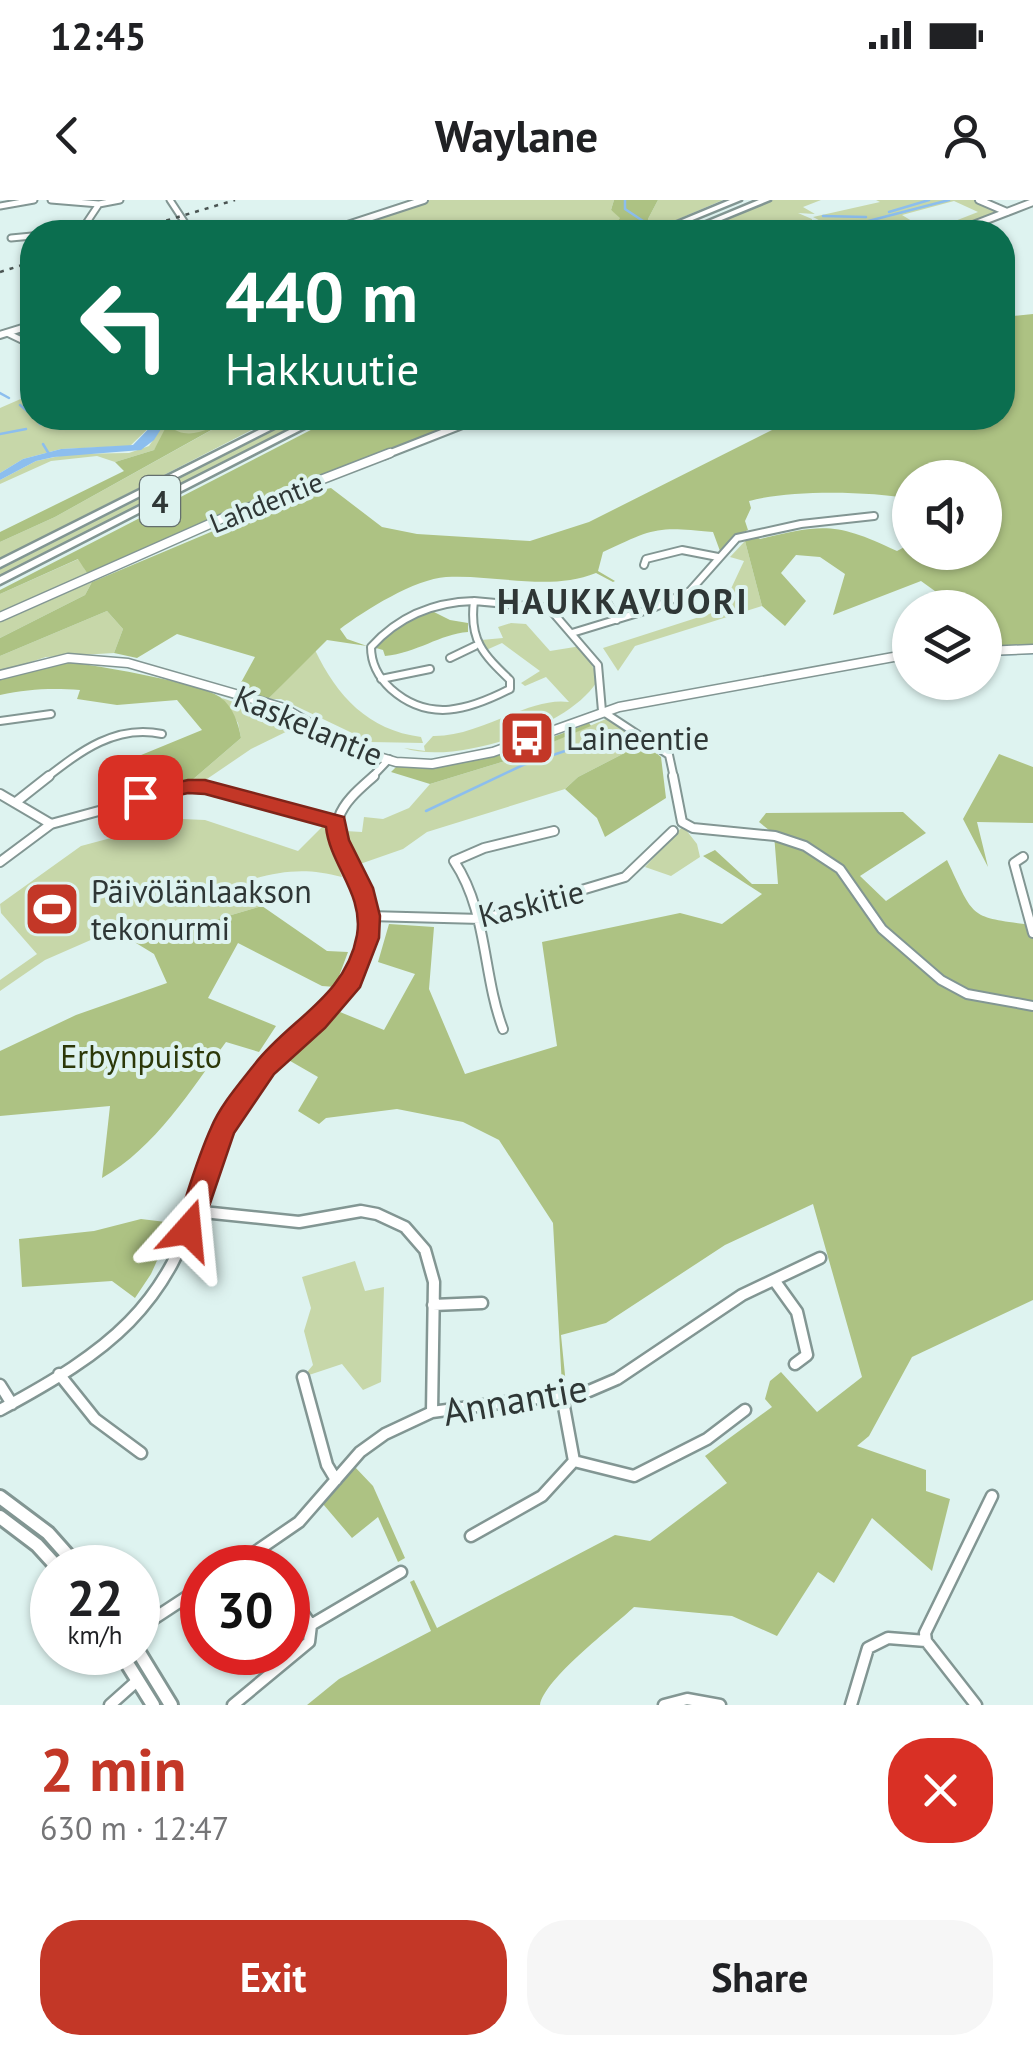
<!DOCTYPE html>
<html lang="en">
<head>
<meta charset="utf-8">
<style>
	:root { --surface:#fff; --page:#f6f6f6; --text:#202124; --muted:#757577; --accent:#c33727 }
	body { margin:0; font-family:"PT Sans",sans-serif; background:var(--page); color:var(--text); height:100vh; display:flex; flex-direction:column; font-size:38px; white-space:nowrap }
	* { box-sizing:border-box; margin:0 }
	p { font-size:32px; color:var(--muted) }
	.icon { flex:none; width:55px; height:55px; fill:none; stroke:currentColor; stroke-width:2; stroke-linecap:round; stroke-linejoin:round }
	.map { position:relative; height:1505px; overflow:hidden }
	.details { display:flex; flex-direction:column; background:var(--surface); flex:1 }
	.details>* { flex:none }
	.top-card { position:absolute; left:20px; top:20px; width:995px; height:210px; border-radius:40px; box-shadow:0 2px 8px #0004; background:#0b6e4f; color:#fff; overflow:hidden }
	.buttons { position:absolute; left:892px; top:260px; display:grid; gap:20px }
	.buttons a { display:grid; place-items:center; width:110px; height:110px; border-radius:50%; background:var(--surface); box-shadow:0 2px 8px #0004; font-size:50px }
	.speed { position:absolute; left:30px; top:1345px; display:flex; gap:20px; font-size:50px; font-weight:700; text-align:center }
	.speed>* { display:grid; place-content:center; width:130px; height:130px; border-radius:50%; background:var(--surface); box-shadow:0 2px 8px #0004; line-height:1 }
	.speed small { font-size:25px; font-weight:400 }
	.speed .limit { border:15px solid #d22; background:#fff; color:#111 }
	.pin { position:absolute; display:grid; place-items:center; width:85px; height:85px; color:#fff; margin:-42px; border-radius:20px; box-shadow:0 5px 15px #0006 }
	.me { position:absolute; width:110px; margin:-55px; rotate:18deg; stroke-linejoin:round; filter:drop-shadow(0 0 8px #0008) }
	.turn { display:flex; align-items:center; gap:35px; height:210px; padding:0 40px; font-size:45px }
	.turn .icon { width:130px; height:130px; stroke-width:2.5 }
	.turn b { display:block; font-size:70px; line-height:85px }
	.round { display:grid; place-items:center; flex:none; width:105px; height:105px; border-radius:40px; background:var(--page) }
	.overview { display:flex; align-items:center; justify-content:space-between; height:170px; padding:0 40px }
	h1 { font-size:60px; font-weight:600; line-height:75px; color:var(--accent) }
	.primary-button { display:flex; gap:20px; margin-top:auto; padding:20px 40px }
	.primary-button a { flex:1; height:115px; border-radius:40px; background:var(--accent); color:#fff; font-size:40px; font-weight:600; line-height:115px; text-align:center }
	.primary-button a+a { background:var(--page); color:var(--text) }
	.status { display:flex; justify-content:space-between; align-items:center; height:70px; padding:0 50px; background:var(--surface); direction:ltr }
	.status svg { height:28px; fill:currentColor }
	header { display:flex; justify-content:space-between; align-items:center; height:130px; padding:0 40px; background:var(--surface); font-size:45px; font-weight:600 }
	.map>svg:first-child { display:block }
</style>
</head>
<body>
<div class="status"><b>12:45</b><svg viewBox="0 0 49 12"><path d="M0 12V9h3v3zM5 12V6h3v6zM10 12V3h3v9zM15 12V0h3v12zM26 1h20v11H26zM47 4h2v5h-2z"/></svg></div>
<header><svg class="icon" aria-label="back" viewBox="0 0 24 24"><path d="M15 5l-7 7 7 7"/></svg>Waylane<svg class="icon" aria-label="person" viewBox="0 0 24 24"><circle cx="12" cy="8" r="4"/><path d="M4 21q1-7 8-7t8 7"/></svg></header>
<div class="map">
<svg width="1033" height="1505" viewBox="0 0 1033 1505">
	<rect width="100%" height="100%" fill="#def3f0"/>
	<path fill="#c7d7a9" d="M430 0H614L611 10 621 17 608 32H330Z
		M658 0H723L648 32H636L648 29V19Z
		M773 0H821L803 7 815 14 798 13 812 19V25L829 29 819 32H692Z
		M876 0H975L998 12 956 29 937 28 978 12 954 1 902 15 925 29 877 32 869 28 872 25 834 28 813 17 880 2Z
		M32 194V218H159L130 246 61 249 23 259 0 273V208Z
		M168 218H275L0 359V342L55 317 226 222 192 236 164 235 154 250 115 262 97 256 51 261 0 284V280L36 261 69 254 129 253 149 246Z
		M294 218H313L0 378V367Z
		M745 341 762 406 635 446 618 471 603 448 721 410 744 361 730 357Z
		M101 349 84 368 87 373 0 413V394Z
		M90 380 92 382 85 395 0 438V422Z
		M107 411 123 429 114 453 46 457 0 472V456Z
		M511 423 526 424 550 451 581 446 599 478C575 525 457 566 404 548L425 551 424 546 433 536C480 537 530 496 569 502L546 477 525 486 521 483 540 471 502 443 484 451 481 440 503 438 498 427Z
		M315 450C337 496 368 530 421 537L423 543 371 542 281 499H268Z
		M222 498C250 508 276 512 302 524L251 549 204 581H191L241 538 238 523Z
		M606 519 644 543 578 577 565 589 427 632 403 649 360 664 345 631 362 632 364 617 383 619 409 608 430 584 515 558Z
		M182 619 205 620 298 651 324 625 342 677C309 668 285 670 253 679L262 706 136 743 93 739 45 760 0 791V780L37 754 1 713 0 704 81 646Z
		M683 626 697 644 700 657 671 676 645 667Z
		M355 1061 365 1091 384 1087 381 1182 363 1190 342 1164 303 1177 313 1165 304 1131 311 1108 302 1077Z"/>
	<path fill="#adc283" d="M614 0H658L648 19V29L608 32 620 18 611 10Z
		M1033 114V449L994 448 999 438 985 427V408L957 407 921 381 833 415 845 374 820 357 796 355 781 373 806 401 785 426 762 406 745 341 755 336 760 339C824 323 838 323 897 351L910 344V352H985V278H910V299C869 291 789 290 749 301L751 308 745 321 748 330 735 336 720 351 713 332C656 326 654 328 603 352L598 371 615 381 613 382 596 373C549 392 495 374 446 377 415 379 365 410 340 429L347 439 367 446 327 440 268 499 238 488 255 457 177 434 137 458 114 453 123 429 107 411 0 456V438L85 395 92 382 299 295 331 288 382 327 417 334 530 341 589 322 796 218H1002L1003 117Z
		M334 218H468L87 373 78 359 0 394V390Z
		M231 219 55 317 0 342V332L124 271 115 262 154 250 167 225C190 243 207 228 231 219Z
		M432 411 450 420 468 423V432C440 434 417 453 385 456L383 450 376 448 391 430Z
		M68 462C95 465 200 483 220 497 233 506 239 525 241 538L191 581 144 592 129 560 202 530 177 500 117 505 77 499 80 490C51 488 28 489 0 495V479Z
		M589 523 591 526 515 558 430 584 391 572 398 565C464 570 527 548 589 523Z
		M644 543 661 557 666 598 605 637 597 618 565 589 578 577Z
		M999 554 1033 567V623L977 622 988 667 963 619Z
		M903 612 926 633 860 676 886 701 947 660C975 719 968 717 1033 725V1100L912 1157 869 1236 857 1246 926 1270V1291L950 1299 932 1371 872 1318 834 1383 818 1372 777 1436 732 1416 634 1407C613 1427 544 1479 540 1505H307L339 1479 431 1431 410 1382 414 1380 437 1428 615 1335 650 1341 727 1283 705 1256 772 1207 765 1199 770 1181 781 1172 817 1212 862 1177 813 1004 725 1045 606 1123 561 1135 566 1185 562 1186 553 1023 499 940 463 922 397 909 326 918 319 924 298 911 318 877 285 858 340 812 384 830 415 774 378 762 389 724 434 727 429 789 465 874 557 846 542 742 680 713 722 724 762 694 703 656 715 650 752 684H778L774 634 759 622 766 613Z
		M262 706 327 751 348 752 335 787 322 786 238 743 208 798 276 826 259 852 226 842C191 890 155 948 102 978L110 906 0 916V851L76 815 167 783 154 754 136 743Z
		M141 1019 174 1023 151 1074 135 1098 112 1081 22 1087 19 1039 94 1031Z
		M354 1266 373 1286 405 1358 398 1362 378 1317 352 1338 323 1304Z"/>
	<path fill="#8cbeee" d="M159 218H168L154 240 141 250 54 257 36 261 0 280V273L23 259 61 249 133 245Z"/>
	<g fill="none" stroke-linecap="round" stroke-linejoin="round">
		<path stroke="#8cbeee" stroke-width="2.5" d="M625 0V9L643 21 638 32
			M889 12 929 0
			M823 16 866 17
			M857 24 949 0
			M192 27 273 32
			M143 32 177 22 184 27
			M0 193 9 198
			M20 205 32 215
			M35 218 40 224
			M0 234 26 229
			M43 244 49 254
			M990 455 1033 453
			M426 611 523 565 598 540"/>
		<g stroke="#829693" stroke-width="9">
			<path id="street-far3" d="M51 0 99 4
				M170 0 191 32
				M0 6 34 0
				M67 32 85 25 99 4 120 0
				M822 32 856 27 959 31
				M11 38 32 36
				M7 133 32 145"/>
		</g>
		<g stroke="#829693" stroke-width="10">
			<path id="street-far2" d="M644 365 646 359 682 350 718 357
				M474 401 549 408 598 465 602 511 669 555 674 578
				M474 401C469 440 483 454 510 480V489C469 510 429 523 391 489 378 477 371 464 371 447 398 417 434 402 474 401Z
				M608 404 617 420
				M572 433 651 409 690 391 737 338 801 324 874 316
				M450 458 475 446
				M381 479 430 469
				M0 521 51 514
				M46 578C81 551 116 524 162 534
				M371 578 389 559"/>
		</g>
		<g stroke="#829693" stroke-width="12">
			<path id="street-far1" d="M673 576 682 622 693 628 775 636 805 646 840 669 882 729 941 780 967 794 1033 806
				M0 594 51 624
				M16 602 49 576
				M1023 657 1014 663 1033 733
				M0 662 51 624 187 587 217 590 336 622
				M369 716 481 719 515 710 625 677 673 631
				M503 829C482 773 488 712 454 661L484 648 554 631
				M202 987C215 940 237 896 272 860 307 825 349 800 364 749 380 697 326 653 339 617 345 600 362 587 374 576"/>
		</g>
		<g stroke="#829693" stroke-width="15">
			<path id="street" d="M193 1011 299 1022 361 1011 377 1014 405 1027 425 1050 434 1082 432 1212
				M774 1080 797 1112 807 1155 795 1164
				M433 1105 482 1103
				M59 1174 95 1219 141 1253
				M303 1177 327 1265 336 1280
				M0 1185 12 1204
				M562 1196 574 1261 634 1276 707 1239 745 1210
				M0 1210C109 1151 168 1109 203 985
				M471 1336 542 1296 574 1261
				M257 1351 269 1368
				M232 1368 299 1322 360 1252 385 1234 432 1212 589 1191 617 1179 742 1095 820 1058
				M288 1392 311 1425 401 1372
				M138 1429 202 1387
				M110 1505 138 1480
				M233 1505 309 1442 311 1425
				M664 1505 687 1499 720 1505
				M851 1505 868 1448 888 1438 926 1441
				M976 1505 926 1441 925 1433 992 1296"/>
		</g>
		<g stroke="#829693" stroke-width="10">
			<path id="secondary-far2" d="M979 0 1007 12
				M326 32 424 0
				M955 32 1033 2
				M0 135 32 125
				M383 256 480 218"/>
		</g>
		<g stroke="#829693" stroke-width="11">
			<path id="secondary-far1" d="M0 417 230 315 390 253
				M985 451 1033 449
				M0 475 68 458 128 463 284 508 338 540 376 556 396 562 432 564 493 552 619 507 910 454"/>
		</g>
		<g stroke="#829693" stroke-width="18">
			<path id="secondary" d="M0 1297 48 1333 79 1368
				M0 1317 37 1345 58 1368
				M138 1451 171 1505
				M120 1452 153 1505"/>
		</g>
		<g stroke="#829693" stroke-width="5">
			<path id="highway" d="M730 0H741L663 32H653Z
				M759 0H770L692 32H682Z
				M283 218H294L0 367V360Z
				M313 218H324L0 384V377Z"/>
		</g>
		<use href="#street-far3" stroke="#fff" stroke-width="5"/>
		<use href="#street-far2" stroke="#fff" stroke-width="6"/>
		<use href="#street-far1" stroke="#fff" stroke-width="8"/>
		<use href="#street" stroke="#fff" stroke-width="10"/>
		<use href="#secondary-far2" stroke="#fff" stroke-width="6"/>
		<use href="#secondary-far1" stroke="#fff" stroke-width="8"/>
		<use href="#secondary" stroke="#fff" stroke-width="12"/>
		<use href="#highway" fill="#fff" fill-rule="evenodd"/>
		<path stroke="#4b5553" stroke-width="2.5" stroke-dasharray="4 6" stroke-linecap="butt" d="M128 32 235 0
			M0 72 32 62"/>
	</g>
	<path fill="#c33727" stroke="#7f2419" stroke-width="2.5" d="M188 580H205L344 617 349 640 373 688 380 716 379 738 360 787 325 828 274 874 234 933 201 1030 197 1038 188 1041 179 1038 175 1030C187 996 196 961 211 928 220 906 239 884 254 865 288 820 346 797 357 735 364 694 330 665 326 627L205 594 188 593 140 604 130 597 133 592Z"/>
	<defs>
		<g id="bus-square" transform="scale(2.875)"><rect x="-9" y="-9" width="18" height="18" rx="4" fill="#c33727" stroke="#def3f0"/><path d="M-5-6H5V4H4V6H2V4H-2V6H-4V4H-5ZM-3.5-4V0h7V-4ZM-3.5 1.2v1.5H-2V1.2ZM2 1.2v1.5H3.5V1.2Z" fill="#fff"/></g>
		<g id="stadium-square" transform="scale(2.875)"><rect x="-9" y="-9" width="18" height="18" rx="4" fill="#c33727" stroke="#def3f0"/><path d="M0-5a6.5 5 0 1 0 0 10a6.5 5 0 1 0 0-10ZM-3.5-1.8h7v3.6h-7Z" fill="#fff"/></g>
	</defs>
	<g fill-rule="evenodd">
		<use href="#bus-square" x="527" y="538"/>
		<use href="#stadium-square" x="52" y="709"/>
	</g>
	<g text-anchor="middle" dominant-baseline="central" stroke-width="8" stroke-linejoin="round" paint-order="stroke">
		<g font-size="28" fill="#2f3736" stroke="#def3f0">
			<text transform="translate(266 302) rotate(-22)">Lahdentie</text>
		</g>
		<rect fill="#def3f0" stroke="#646f6e" stroke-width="2.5" x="140" y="276" width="40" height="50" rx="8"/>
		<g font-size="30" font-weight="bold" fill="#2f3736">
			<text x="160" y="301">4</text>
		</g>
		<g font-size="32" fill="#2f3736" stroke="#def3f0">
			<text transform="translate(309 525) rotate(23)">Kaskelantie</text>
			<text transform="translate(531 703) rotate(-14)">Kaskitie</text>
		</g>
		<g font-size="32" fill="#2f3736" stroke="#def3f0" text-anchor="start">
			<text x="566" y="538">Laineentie</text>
			<text x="91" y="691">Päivölänlaakson<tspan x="91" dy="37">tekonurmi</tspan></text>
		</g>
		<g font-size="32" fill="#2c3809" stroke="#def3f0">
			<text x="141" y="856">Erbynpuisto</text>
		</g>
		<g font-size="35" font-weight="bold" letter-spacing="2.5" fill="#2f3736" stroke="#def3f0">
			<text x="623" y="401">HAUKKAVUORI</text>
		</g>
		<g font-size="38" fill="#2f3736" stroke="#def3f0">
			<text transform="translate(515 1199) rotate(-10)">Annantie</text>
		</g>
	</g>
</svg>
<div class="buttons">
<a><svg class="icon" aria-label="sound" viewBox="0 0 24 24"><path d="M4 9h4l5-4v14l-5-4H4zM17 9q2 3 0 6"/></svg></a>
<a><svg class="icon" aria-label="layers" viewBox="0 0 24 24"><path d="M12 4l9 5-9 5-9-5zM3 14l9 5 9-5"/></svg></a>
</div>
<div class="speed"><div>22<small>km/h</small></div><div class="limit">30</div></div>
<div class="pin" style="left:140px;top:597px;background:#d93025"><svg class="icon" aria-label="arrive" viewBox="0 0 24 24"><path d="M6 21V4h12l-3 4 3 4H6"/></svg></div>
<svg class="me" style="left:188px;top:1030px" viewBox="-20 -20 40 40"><path d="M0-17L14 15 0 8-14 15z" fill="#c33727" stroke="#fff" stroke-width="4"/></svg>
<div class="top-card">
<div class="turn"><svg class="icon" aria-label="left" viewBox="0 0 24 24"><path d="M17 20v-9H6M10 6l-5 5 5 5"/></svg><div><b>440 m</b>Hakkuutie</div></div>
</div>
</div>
<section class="details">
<div class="overview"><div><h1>2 min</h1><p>630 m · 12:47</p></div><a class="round" style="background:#d93025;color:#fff"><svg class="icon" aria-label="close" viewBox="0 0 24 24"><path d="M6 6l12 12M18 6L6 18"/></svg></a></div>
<div class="primary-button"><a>Exit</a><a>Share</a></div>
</section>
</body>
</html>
